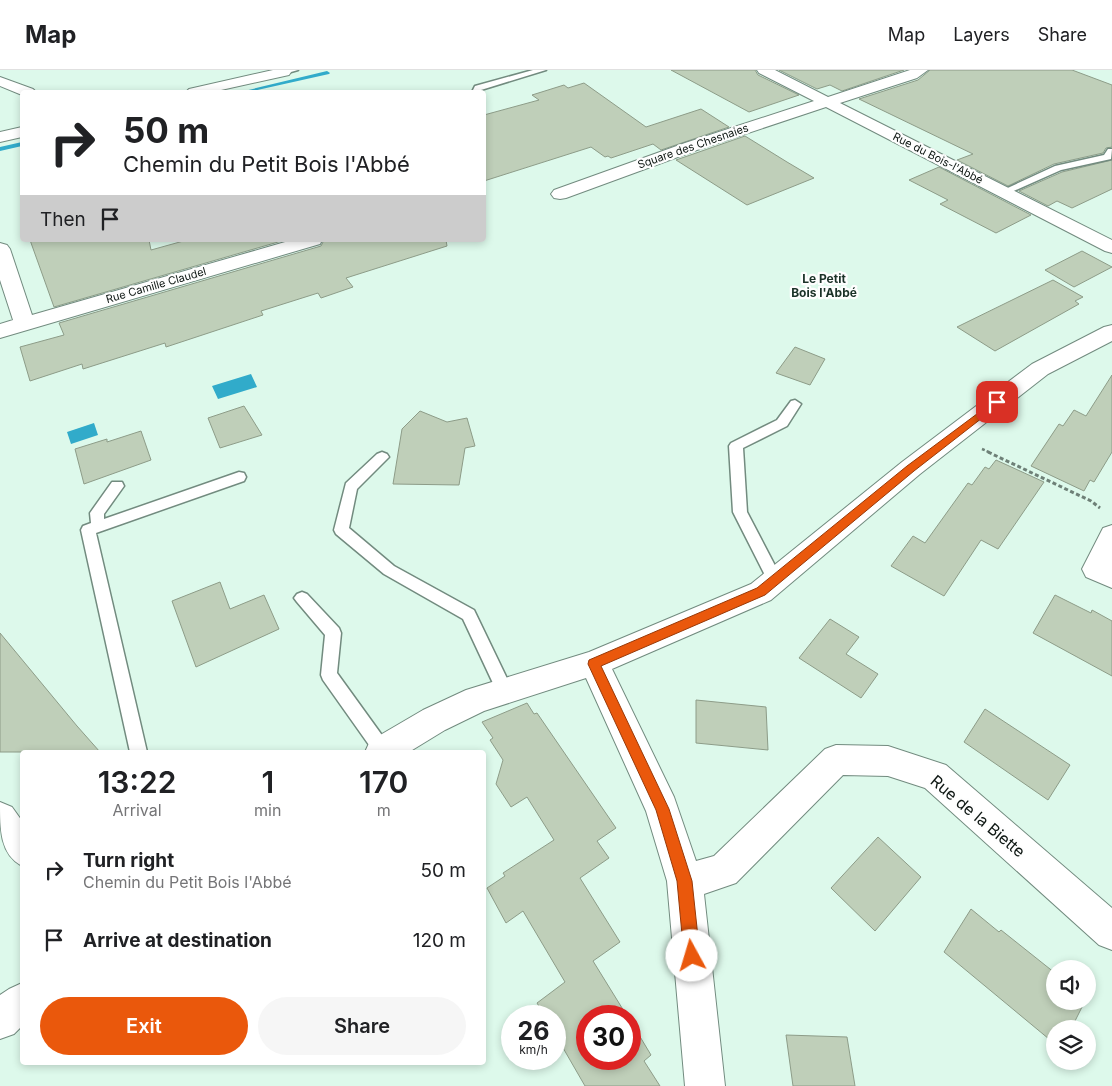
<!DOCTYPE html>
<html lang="en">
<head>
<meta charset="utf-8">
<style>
	:root { --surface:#fff; --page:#f6f6f6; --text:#202124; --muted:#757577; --line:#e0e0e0; --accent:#ea580c }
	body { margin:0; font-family:Inter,sans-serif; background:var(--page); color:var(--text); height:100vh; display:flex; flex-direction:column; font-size:19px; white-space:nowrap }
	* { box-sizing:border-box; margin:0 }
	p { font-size:16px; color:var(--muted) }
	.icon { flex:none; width:28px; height:28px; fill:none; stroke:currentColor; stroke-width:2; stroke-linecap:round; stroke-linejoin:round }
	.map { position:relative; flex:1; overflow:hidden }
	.panel { position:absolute; left:20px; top:680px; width:466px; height:315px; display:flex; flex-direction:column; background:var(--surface); border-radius:5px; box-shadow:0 2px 8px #0003 }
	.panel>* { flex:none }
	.guide { position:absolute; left:20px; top:20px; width:466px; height:152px; border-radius:5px; box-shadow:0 2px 8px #0003; background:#fff; color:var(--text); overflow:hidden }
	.tools { position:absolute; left:1046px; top:890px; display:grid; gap:10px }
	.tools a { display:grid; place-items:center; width:50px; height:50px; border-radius:50%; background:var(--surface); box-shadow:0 2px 8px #0003; font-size:25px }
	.speed { position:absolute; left:501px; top:935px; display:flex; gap:10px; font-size:25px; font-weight:700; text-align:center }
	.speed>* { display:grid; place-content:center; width:65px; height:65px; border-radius:50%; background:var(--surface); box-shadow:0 2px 8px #0003; line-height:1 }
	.speed small { font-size:12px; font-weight:400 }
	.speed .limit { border:8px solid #d22; background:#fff; color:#111 }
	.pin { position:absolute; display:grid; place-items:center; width:42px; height:42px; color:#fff; margin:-21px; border-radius:10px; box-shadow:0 2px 8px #0006 }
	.me { position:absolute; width:55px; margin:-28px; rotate:354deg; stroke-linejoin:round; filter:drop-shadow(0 0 4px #0008) }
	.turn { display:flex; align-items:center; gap:18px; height:105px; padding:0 20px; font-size:22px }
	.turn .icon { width:65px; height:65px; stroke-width:2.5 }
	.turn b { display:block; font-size:35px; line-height:42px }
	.then { display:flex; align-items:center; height:48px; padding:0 20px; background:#0003; gap:10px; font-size:19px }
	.eta { display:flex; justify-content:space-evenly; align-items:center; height:85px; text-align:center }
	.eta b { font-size:30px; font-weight:600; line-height:35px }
	.button { display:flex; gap:10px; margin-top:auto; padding:10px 20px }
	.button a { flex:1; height:58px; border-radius:30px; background:var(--accent); color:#fff; font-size:20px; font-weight:600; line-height:58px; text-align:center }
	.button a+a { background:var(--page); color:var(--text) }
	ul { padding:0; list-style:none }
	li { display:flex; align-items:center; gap:15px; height:70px; padding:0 20px }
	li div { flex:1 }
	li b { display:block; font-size:19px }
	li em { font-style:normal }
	header { display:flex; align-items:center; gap:30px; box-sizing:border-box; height:70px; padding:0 25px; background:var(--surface); border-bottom:1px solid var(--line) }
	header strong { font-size:24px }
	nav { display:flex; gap:28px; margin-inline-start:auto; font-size:18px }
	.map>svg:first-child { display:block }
</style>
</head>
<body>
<header>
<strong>Map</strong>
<nav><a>Map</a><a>Layers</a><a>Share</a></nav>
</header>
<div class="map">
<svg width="1112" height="1016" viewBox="0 0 1112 1016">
	<rect width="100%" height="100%" fill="#ddf9eb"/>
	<path fill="#31abca" d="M251 304 257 317 218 329 212 316Z
		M94 353 98 365 71 374 67 362Z"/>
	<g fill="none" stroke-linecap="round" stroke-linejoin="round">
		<path fill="#31abca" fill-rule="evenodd" d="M327 1 330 3 329 4 248 22H240Z
			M22 72V76L0 81V77Z"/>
	</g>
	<path fill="#bfcfb9" stroke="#8d9c88" d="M671 0H755L758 5 799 25 749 42Z
		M779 0H904L842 21 830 15 817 19Z
		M930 0H1072L1112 15V77L1106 78 1103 83 1054 94 1008 116 957 90 973 84 859 29 918 10Z
		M584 13 646 57 701 39 729 57 661 80 653 74 611 88 608 86 605 87 591 77 484 111V45L539 30 532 25 564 15 568 18Z
		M745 66 787 92 814 108 747 135 676 90Z
		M1112 90V119L1072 138 1057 131 1048 136 1019 121 1062 102Z
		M939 97 1031 145 996 163 940 134 948 130 909 110Z
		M30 170H149L151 180 187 170H285L54 237Z
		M324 170H446L447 176 346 208 353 217 321 228 318 223 261 241 263 245 166 277 165 273 83 299 82 294 30 311 20 277 64 265 59 253 321 176Z
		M1082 181 1112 197 1074 217 1045 200Z
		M1053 210 1083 227 1075 231 1079 234 995 281 957 257Z
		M795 277 825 289 810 315 776 303Z
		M1112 305V382L1094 412 1090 410 1084 421 1031 396 1059 354 1063 356 1074 340 1086 346Z
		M244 336 262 365 220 378 208 348Z
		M420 341 447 352 467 348 475 376 465 378 459 415 393 414 402 359Z
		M141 361 151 390 84 414 75 379 107 369V372Z
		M996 390 1044 412 998 479 981 470 944 526 891 496 913 466 925 473 968 413 972 415 985 397 989 399Z
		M220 512 230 539 264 525 279 559 196 597 172 531Z
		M1055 525 1091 543 1092 540 1112 551V606L1033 563Z
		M830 549 859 567 846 584 878 604 861 628 799 588Z
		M0 563 77 656 100 682H0Z
		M696 630 766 637 768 680 696 673Z
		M527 633 534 644 537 643 616 758 597 771 609 788 580 808 620 872 593 891 627 946H588V989H630V950L651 985 644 991 660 1016H585L555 964V946H545L537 933 565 912 523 841 506 853 487 818 505 806 503 803 554 770 527 727 511 737 496 714 503 690 490 670 493 668 482 652Z
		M985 639 1070 695 1048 730 964 672Z
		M878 767 921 807 875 861 831 818Z
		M971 839 999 862 1001 860 1055 903V931H1085L1071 959H1055V974L944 882Z
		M786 965 847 967 855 1016H793Z"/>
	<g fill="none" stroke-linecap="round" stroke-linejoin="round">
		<g stroke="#728b7f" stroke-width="3">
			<path id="service" d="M282 0H298L284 4 280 2Z
				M533 0H546L481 20 480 22H472L475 16Z
				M1108 79H1112L1111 89 1061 100 1007 124 1004 125 999 122 1055 96 1104 85Z
				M795 330 801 334 787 356 743 378 747 442 783 511 780 515 775 517 770 515 733 442 729 376 731 373 777 350 791 331Z
				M382 382 387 384 389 387 357 419 349 458 394 496 474 540 513 621 511 626 505 628 499 626 463 549 384 504 336 464 334 460 346 413 377 384Z
				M239 402 244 403 246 407 244 411 96 463 147 682H130L81 460 83 456 91 453 90 443 112 412H122L124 416 104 444V449Z
				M302 522 307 524 339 558 341 563 337 603 389 675 391 682H374L323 610 321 605 325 565 297 532 294 528 297 524Z"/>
		</g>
		<g stroke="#728b7f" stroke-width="2">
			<path id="minor" d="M273 0H290L291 2 289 5 212 22H186L189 19Z
				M757 0H775L828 27 910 0H928L917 8 840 33 1112 170V183L1105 181 826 37 697 80 566 128 560 129 554 128 551 124 554 120 685 73 814 31 759 3Z
				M0 7 33 19 36 22H22V25L0 16Z
				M22 57V67L0 72V62Z
				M292 170H322L320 174 0 268V254L13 250 0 210V173L7 175 10 179 32 245Z
				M1112 255V271L1048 304 920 404 771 530 612 599 674 727 696 791 714 786 825 679 836 675 888 676 946 695 1112 838V880L1099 875 925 718 888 706 843 705 736 813 704 824 725 1016H685L667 811 646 741 586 608 484 641 445 660 409 682H365L370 671 423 640 466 620 589 582 751 514 902 392 1032 294 1104 257Z
				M1112 455V518L1086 507 1082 499 1103 458Z
				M0 732 12 737 22 751V796C0 784 0 760 0 732Z
				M22 913V956L14 964 0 969V925L9 919Z"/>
		</g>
		<path stroke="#6e8077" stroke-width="2.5" stroke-dasharray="3 2" stroke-linecap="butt" d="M982 379 991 383"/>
		<path stroke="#6e8077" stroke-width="3" stroke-dasharray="4 2.5" stroke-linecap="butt" d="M988 382 1091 431 1100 438"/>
		<use href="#service" fill="#fff" fill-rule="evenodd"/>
		<use href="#minor" fill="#fff" fill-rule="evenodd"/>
	</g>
	<path fill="#ea580c" stroke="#983908" d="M997 329 1002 332 1000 334 914 401 765 525 601 596 669 739 692 811 700 886 697 891 692 893 687 891 684 886 677 811 656 740 588 594 589 590 757 518 907 396Z"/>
	<g text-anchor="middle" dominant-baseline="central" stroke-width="4.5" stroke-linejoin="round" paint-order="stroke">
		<g font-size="11" fill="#0d1612" stroke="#fefefe">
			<text transform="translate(693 76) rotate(-19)">Square des Chesnaies</text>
			<text transform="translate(938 88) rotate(27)">Rue du Bois-l'Abbé</text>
			<text transform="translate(156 215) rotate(-16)">Rue Camille Claudel</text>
		</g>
		<g font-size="12" font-weight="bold" fill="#1b3228" stroke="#fefefe">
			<text x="824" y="208">Le Petit<tspan x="824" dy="14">Bois l'Abbé</tspan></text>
		</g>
		<g font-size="16" fill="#0d1612" stroke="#fefefe">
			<text transform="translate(978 746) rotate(40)">Rue de la Biette</text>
		</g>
	</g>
</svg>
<div class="tools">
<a><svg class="icon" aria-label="sound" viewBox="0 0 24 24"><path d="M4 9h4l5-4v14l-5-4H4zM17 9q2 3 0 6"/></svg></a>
<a><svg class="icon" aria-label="layers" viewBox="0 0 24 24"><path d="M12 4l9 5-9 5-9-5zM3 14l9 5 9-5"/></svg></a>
</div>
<div class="speed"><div>26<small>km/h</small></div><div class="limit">30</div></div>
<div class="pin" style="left:997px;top:332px;background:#d93025"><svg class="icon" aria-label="arrive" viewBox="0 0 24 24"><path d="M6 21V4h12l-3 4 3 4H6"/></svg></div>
<svg class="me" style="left:692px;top:886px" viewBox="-20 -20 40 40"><circle r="19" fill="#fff"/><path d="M0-13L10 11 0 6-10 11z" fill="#ea580c"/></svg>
<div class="guide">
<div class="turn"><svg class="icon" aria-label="right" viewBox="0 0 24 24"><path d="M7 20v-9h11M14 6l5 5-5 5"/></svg><div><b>50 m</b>Chemin du Petit Bois l'Abbé</div></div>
<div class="then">Then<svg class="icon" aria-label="arrive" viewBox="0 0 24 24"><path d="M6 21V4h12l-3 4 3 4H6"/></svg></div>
</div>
<section class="panel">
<div class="eta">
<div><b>13:22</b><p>Arrival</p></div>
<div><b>1</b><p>min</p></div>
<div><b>170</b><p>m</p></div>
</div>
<ul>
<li><svg class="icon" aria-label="right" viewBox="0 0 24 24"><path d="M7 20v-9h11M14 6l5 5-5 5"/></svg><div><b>Turn right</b><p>Chemin du Petit Bois l'Abbé</p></div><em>50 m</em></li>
<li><svg class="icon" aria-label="arrive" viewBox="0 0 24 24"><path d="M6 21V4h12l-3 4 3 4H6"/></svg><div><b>Arrive at destination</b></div><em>120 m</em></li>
</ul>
<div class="button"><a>Exit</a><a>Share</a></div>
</section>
</div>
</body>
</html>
